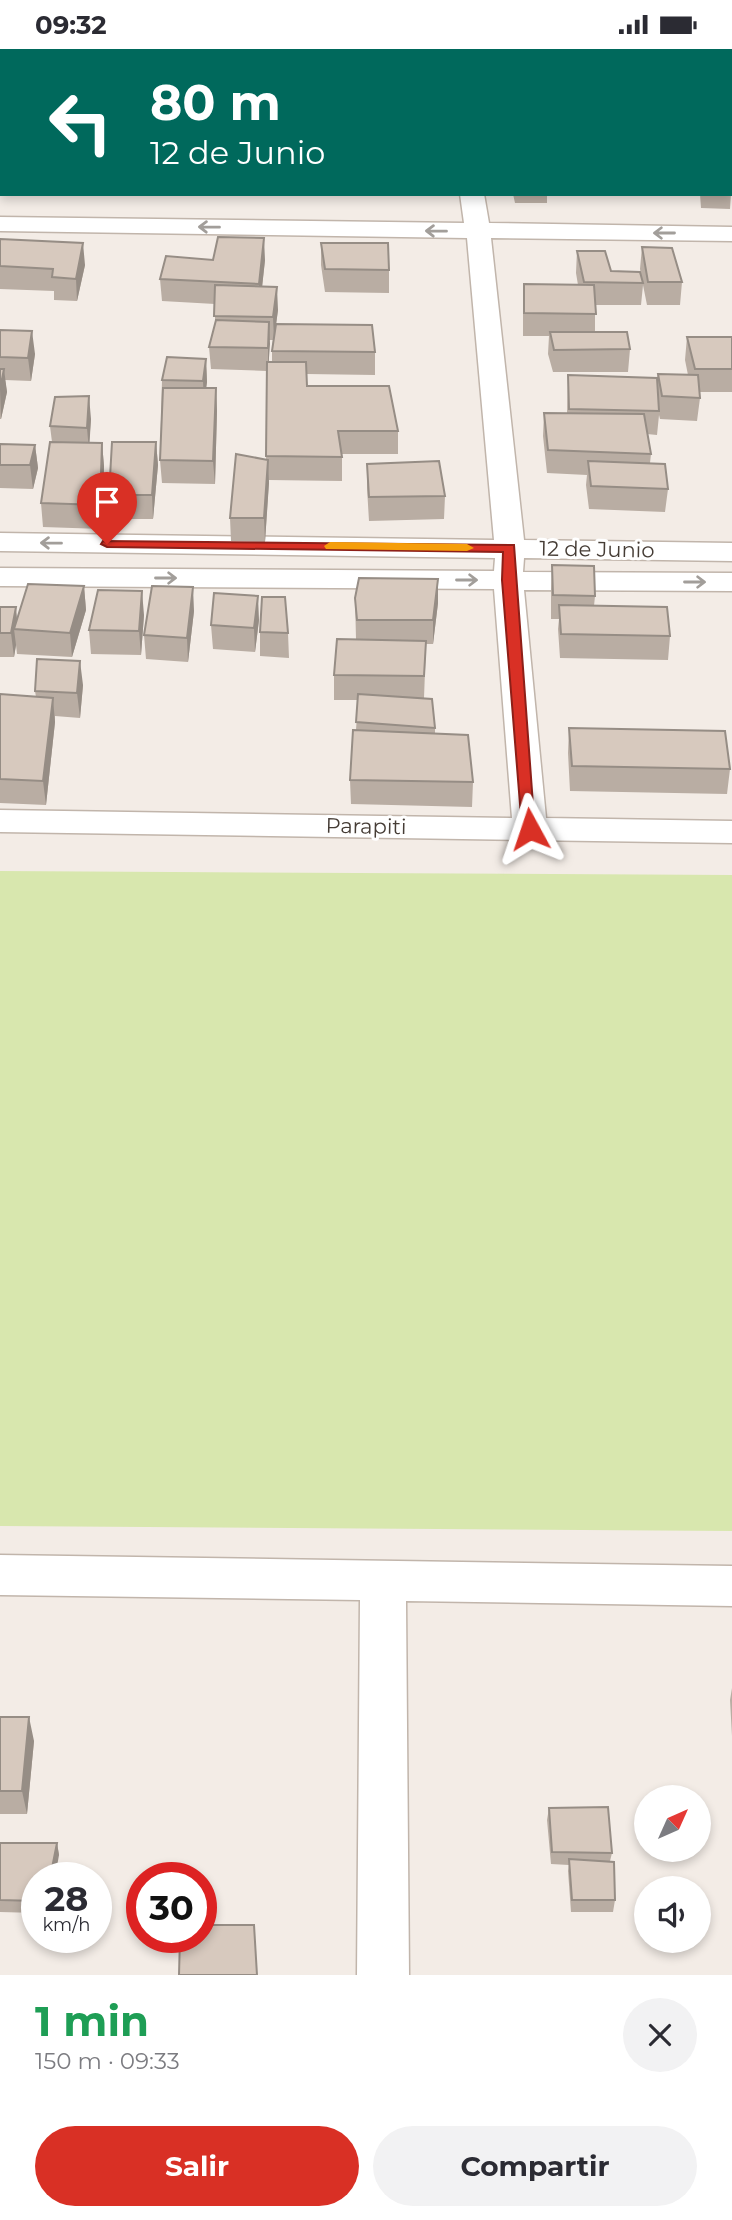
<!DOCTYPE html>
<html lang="es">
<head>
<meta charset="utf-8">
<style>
	:root { --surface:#fff; --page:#f2f2f3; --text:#2b2b33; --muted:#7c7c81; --accent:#d93025 }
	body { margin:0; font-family:Montserrat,sans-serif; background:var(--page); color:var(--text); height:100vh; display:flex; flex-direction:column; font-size:26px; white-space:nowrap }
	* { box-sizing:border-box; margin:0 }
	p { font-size:23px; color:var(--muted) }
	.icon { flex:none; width:38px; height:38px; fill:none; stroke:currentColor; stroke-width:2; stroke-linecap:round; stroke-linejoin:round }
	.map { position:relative; height:1926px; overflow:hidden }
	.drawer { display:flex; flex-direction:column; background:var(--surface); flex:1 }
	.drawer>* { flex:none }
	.banner { position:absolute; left:0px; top:0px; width:733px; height:147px; box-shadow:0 4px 10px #0003; background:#00695c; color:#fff; overflow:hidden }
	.needle { width:46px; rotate:45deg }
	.tools { position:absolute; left:634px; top:1736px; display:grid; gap:14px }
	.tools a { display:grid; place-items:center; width:77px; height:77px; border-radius:50%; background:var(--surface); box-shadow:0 4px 10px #0003; font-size:35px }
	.speed { position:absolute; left:21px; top:1813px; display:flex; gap:14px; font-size:35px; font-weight:700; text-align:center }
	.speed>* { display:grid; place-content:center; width:91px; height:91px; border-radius:50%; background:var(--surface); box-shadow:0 4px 10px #0003; line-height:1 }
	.speed small { font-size:18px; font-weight:400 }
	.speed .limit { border:10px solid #d22; background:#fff; color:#111 }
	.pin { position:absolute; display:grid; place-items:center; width:60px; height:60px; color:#fff; margin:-72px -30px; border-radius:50% 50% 50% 0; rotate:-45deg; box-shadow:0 0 7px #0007 }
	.pin .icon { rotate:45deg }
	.me { position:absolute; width:77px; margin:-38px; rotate:355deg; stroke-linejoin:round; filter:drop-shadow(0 0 5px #0008) }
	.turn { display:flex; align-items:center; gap:24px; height:147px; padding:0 35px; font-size:32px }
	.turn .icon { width:91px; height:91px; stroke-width:2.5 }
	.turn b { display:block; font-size:49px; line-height:60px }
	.round { display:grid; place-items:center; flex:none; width:74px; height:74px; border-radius:37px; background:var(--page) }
	.head { display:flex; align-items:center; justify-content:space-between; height:119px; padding:0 35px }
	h1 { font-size:42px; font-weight:700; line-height:52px; color:#1e9e55 }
	.primary-button { display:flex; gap:14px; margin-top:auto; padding:14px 35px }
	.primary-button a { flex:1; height:80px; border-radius:42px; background:var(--accent); color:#fff; font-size:28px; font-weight:700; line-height:80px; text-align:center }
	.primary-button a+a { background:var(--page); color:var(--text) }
	.status { display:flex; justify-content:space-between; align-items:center; height:49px; padding:0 35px; background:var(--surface); direction:ltr }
	.status svg { height:19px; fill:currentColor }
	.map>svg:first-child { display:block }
</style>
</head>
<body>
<div class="status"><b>09:32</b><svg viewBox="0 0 49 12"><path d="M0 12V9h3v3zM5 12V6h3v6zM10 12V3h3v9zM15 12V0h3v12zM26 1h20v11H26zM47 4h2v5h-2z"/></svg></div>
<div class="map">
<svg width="732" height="1926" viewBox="0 0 732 1926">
	<rect width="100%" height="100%" fill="#f3ece6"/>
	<path fill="#d8e7ae" d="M0 822 732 826V1482L0 1477Z"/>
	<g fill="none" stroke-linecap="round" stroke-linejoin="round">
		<g stroke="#c1b5ab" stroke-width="3">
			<path id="street" d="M439 0H461V2H439Z
				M460 145H484L489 174 732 178V192L491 189 524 491 732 494V512L524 509 523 523 732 524V542L524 541 546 769 732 772V794L0 783V761L512 769 494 540 0 537V519L494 522 495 509 0 502V484L494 491 467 189 0 182V168L464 174Z
				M0 1506 732 1517V1557L406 1552 409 1926H357L360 1551 0 1546Z"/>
		</g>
		<use href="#street" fill="#fff" fill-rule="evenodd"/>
	</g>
	<path fill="#b9ada3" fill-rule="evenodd" d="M596 0H634V2H596Z
		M513 145H547V154H515Z
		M700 145H731L730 160 701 159Z
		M0 190 85 216 77 252 54 251V242L0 240Z
		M321 194 389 221V244L325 243 321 216Z
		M642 198 682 233 680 256H647L643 236 641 256H595V283L630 300 628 323H553L548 305 549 287H523V257L524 235 578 236 576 224 577 202 611 222 642 231 640 220Z
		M213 211H265L262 238 278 261 276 275 375 303V326L307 325V337L398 382V405H342V432L269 431 265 493 231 492 230 469 266 411 267 322 211 320 209 298 215 277V255L162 252 160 230ZM269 291H273L272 302V313H269Z
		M0 281 35 305 31 332 5 331 7 343 1 370H0Z
		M687 288H732V343H699L700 349 697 372 660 370 659 366 657 386 647 385 651 405 650 414 668 440 665 463 589 460 586 436 587 426 547 424 543 387 544 364H567L568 326 657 329 658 325 688 326 685 311Z
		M206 310 207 333 206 339H216L217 362 215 435 162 434 160 411 162 331Z
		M91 370 89 394H102L104 417 102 480 43 478 41 454 52 393 50 377Z
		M156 393 158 416 153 470H111L109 446Z
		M0 395 35 396 38 419 33 440 0 439Z
		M367 415 445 447 444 470 369 472 367 439Z
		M552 516 595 547 594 557 670 587 668 611 560 609 558 580 559 570H551V540Z
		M84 537 86 561 72 608 17 605 16 596 14 608H0V558L17 570Z
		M355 549 438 554 433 595H426L424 649 435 679V684L473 733 472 758 351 755 350 731 356 681 358 651H334V626L356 590Z
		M194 562 188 613 146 610 144 586Z
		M144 566 141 606 91 605 89 581Z
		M259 571 255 603 213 600 211 576Z
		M260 583 288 584 289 609 260 607Z
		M83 636 80 669 55 667V673L46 756 0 754V645L36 648 35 642Z
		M569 679 730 720 727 745 570 742 568 704Z
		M732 1639V1687L730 1651Z
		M0 1668 34 1692 27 1765H0Z
		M549 1759 612 1804 610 1812 615 1851 613 1863H571L568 1822 569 1816 551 1815 547 1771Z
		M0 1794H57L59 1806 37 1829V1864L0 1863Z"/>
	<path fill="#968d85" d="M264 189 265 211 260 257 259 235Z
		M83 194 85 216 77 252 76 230Z
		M277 238 278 261 274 291 273 268Z
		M269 273 270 295 268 322V299Z
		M32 282 35 305 31 332 28 309Z
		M206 310 207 333 204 355 203 332Z
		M4 320 7 343 1 370 0 340Z
		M216 339 217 362 215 435 213 412Z
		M89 347 91 370 89 402 87 379Z
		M156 393 158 416 153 470 152 446Z
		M102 394 104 417 102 480 100 456Z
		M35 396 38 419 33 440 30 416Z
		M268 411 269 434 265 493 264 469Z
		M438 530V554L433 595V571Z
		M84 537 86 561 72 608 70 584Z
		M193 538 194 562 188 613 187 589Z
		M142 542 144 566 141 606 139 582Z
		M258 547 259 571 255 603 254 579Z
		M16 558 18 581 14 580 16 596 14 608 11 584Z
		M80 612 83 636 80 669 77 644Z
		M53 649 55 673 46 756 43 732Z
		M29 1668 34 1692 27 1765 22 1742Z
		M57 1794 59 1806 55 1829H50Z"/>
	<path fill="#d7c9be" stroke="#968d85" stroke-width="2" d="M650 0H684L685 2H650Z
		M218 188 264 189 259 235 160 230 166 207 213 211Z
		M0 190 83 194 76 230 52 228 53 220 0 217Z
		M321 194H388L389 221 325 220Z
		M642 198 672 199 682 233H648Z
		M577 202H605L611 222 640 223 643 234 584 233Z
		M524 235 594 236 596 265 524 264Z
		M215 236 277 238 273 268 214 267Z
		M216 271 269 273 268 299 209 298Z
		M276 275 372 276 375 303 272 302Z
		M0 281 32 282 28 309 0 308Z
		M550 283H627L630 300 554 301Z
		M687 288H732V320H695Z
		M167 308 206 310 203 332 162 331Z
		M267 313H306L307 337H389L398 382H338L342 408 266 407Z
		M0 320H4L0 340Z
		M658 325 698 326 700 349 662 347Z
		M568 326 657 329 659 362 569 360Z
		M163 339H216L213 412 160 411Z
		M89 347 87 379 50 377 55 348Z
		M544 364 644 365 651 405 548 401Z
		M50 393 102 394 100 456 41 454Z
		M112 393H156L152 446H109Z
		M0 395 35 396 30 416H0Z
		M236 405 268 411 264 469H230Z
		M439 412 445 447 369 448 367 415Z
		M588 412 665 415 668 440 591 437Z
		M552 516 594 517 595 547 553 546Z
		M359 529 438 530 433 571H357L355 549Z
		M28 535 84 537 70 584 14 580Z
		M152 537 193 538 187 589 144 586Z
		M98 541 142 542 139 582 89 581Z
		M214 544 258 547 254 579 211 576Z
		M262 548H285L288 584 260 583Z
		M559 556 667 558 670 587 561 585Z
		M0 558H16L11 584H0Z
		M337 590 426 592 424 627 334 626Z
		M37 610 80 612 77 644 35 642Z
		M0 645 53 649 43 732 0 730Z
		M358 645 432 650 435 679 356 673Z
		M569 679 725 682 730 720 572 717Z
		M353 681 468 686 473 733 350 731Z
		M0 1668H29L22 1742H0Z
		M608 1758 612 1804 552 1803 549 1759Z
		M0 1794H57L50 1829H37V1852L0 1851Z
		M569 1810 614 1813 615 1851H572Z
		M201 1876H254L257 1926H179L180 1888H201Z"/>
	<defs><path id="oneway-shaft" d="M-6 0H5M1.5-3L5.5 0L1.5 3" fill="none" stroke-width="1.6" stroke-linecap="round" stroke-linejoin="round" transform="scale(1.75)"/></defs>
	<g stroke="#a29e9a">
		<use href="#oneway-shaft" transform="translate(209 178) rotate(-179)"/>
		<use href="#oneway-shaft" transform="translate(436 182) rotate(-179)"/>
		<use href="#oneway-shaft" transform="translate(664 184) rotate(-180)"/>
		<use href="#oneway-shaft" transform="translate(51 494) rotate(-179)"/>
		<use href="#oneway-shaft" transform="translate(166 529)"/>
		<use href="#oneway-shaft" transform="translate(467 531)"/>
		<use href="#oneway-shaft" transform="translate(695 533)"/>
	</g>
	<path fill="#d93025" stroke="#8d1f18" stroke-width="2" d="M103 492 514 496 535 783 530 785 522 780 502 531 503 503 107 498 101 495Z"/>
	<path fill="#f59e0b" d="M330 493 467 495 474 499 467 502 326 500 324 497Z"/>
	<g text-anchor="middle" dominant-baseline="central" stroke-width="6" stroke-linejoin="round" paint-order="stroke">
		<g font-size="21" fill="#453c35" stroke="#fff">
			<text transform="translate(597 500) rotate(1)">12 de Junio</text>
			<text transform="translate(366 777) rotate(1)">Parapiti</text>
		</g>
	</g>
</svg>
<div class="tools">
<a><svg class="needle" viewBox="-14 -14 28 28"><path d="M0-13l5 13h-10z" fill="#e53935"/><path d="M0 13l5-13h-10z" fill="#7c7c81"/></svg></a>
<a><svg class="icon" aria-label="sound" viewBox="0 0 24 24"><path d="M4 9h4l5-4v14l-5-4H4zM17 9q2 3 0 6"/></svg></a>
</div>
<div class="speed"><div>28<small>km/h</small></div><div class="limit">30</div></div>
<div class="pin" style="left:107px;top:495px;background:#d93025"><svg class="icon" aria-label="arrive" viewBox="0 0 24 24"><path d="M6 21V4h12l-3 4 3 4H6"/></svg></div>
<svg class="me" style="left:530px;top:780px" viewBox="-20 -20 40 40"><path d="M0-17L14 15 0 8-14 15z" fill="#d93025" stroke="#fff" stroke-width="4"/></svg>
<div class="banner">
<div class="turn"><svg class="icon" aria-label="left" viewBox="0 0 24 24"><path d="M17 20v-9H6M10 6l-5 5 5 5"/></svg><div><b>80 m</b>12 de Junio</div></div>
</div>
</div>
<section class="drawer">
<div class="head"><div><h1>1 min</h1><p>150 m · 09:33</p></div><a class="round"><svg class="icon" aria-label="close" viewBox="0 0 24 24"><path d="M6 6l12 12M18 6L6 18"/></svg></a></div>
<div class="primary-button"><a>Salir</a><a>Compartir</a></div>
</section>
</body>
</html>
